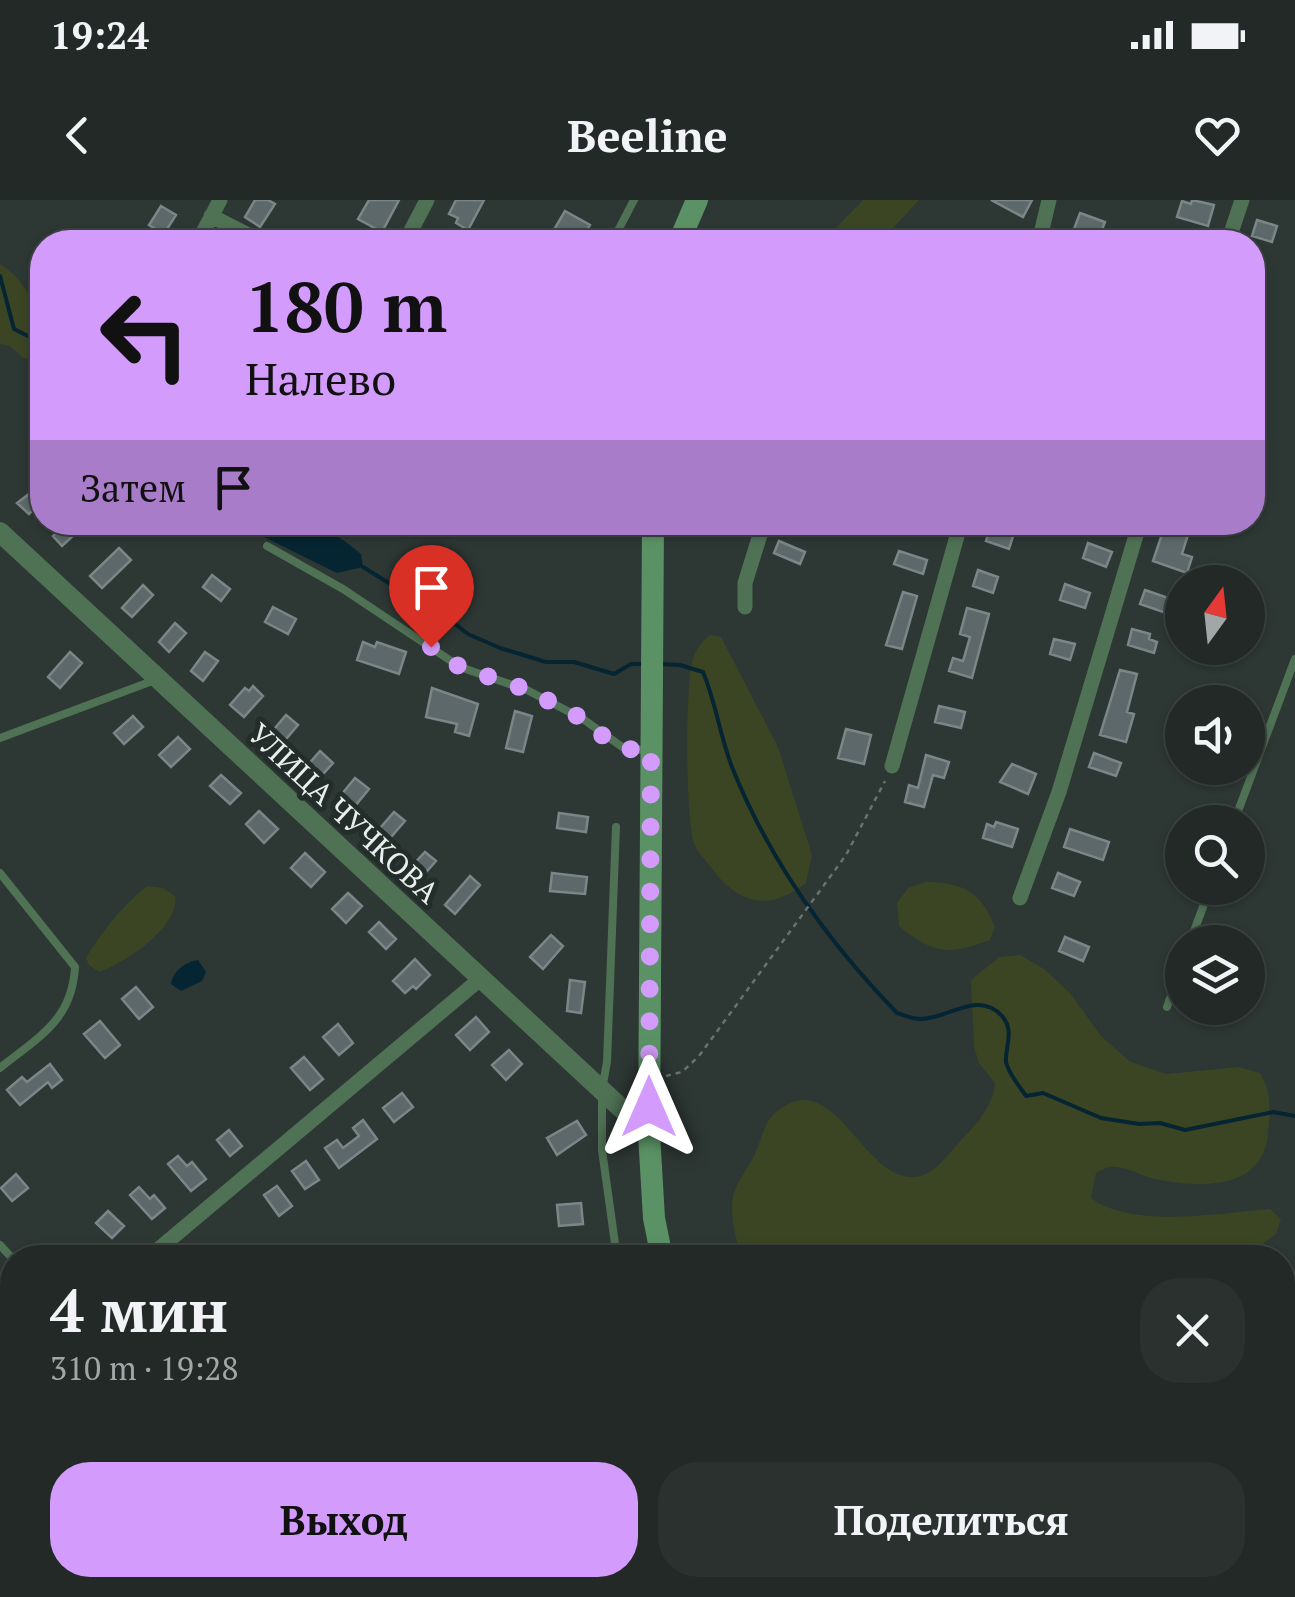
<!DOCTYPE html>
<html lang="ru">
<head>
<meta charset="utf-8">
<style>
	:root { --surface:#222927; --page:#2a312f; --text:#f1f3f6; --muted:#a2a6a7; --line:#3f4544; --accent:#d39cfc }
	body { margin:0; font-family:"PT Serif",serif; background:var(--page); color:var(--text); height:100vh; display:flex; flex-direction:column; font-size:38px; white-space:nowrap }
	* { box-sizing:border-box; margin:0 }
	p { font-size:32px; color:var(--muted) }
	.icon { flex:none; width:55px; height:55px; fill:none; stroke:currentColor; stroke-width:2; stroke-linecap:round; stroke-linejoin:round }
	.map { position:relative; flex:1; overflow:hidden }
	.drawer { position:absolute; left:0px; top:1045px; width:1295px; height:352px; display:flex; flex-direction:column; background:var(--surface); border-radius:40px 40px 0 0; box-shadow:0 2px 8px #0004,0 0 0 2px var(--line) }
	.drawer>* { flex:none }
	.banner { position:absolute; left:30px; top:30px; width:1235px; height:305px; border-radius:40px; box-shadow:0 2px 8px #0004,0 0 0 2px var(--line); background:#d39cfc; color:#111; overflow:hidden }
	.needle { width:65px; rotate:15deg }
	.controls { position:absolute; left:1165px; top:365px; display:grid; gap:20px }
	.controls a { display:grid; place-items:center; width:100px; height:100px; border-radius:50%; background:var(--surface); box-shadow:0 2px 8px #0004,0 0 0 2px var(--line); font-size:50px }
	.pin { position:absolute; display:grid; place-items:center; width:85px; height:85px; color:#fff; margin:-102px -42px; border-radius:50% 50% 50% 0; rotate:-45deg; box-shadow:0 0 10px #0007 }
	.pin .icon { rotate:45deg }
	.me { position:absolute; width:110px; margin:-55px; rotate:0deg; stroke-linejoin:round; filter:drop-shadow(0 0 8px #0008) }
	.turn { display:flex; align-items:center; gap:35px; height:210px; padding:0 50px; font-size:45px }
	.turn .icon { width:130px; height:130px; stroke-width:2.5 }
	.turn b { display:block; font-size:70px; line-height:85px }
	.then { display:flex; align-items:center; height:95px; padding:0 50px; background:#0003; gap:20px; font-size:38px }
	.round { display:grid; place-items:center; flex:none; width:105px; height:105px; border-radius:40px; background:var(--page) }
	.head { display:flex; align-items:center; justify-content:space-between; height:170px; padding:0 50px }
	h1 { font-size:60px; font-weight:700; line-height:75px }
	.action { display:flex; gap:20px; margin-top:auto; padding:20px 50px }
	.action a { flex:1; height:115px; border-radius:40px; background:var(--accent); color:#111; font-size:40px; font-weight:700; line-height:115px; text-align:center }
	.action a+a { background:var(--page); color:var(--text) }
	.status { display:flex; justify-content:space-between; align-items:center; height:70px; padding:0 50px; background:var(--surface); direction:ltr }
	.status svg { height:28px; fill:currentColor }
	header { display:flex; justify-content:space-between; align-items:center; height:130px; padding:0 50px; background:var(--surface); font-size:45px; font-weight:700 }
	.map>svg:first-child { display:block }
</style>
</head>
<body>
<div class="status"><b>19:24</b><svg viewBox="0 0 49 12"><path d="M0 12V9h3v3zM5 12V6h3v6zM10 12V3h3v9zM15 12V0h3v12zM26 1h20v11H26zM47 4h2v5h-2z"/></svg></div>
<header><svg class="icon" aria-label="back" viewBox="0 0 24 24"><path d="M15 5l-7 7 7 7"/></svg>Beeline<svg class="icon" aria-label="heart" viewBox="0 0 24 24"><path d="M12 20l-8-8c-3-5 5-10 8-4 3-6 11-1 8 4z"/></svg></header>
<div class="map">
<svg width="1295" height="1397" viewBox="0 0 1295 1397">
	<rect width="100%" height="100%" fill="#2d3734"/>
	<path fill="#3b4523" d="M863 0H919L880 42H822Z
		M0 64C30 82 48 124 35 159L23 158 10 146 0 144Z
		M710 435 721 437 778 547 812 655 806 683C767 713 738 704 709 665 705 659 698 653 695 646 685 622 686 496 691 467 693 454 700 442 710 435Z
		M925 682C962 682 981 691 995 727L990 740C949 755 934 755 899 726L897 703 908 688Z
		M147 686 163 688 175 696C180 726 126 763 99 772L89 765 86 758C102 731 122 706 147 686Z
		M1020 755 1044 769 1070 793 1101 836 1129 861 1166 874 1239 867 1260 873C1272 892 1270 912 1268 934 1263 991 1199 988 1155 979 1142 976 1123 965 1110 967 1105 968 1100 971 1096 973L1091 998C1132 1029 1221 1013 1270 1009L1281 1019 1276 1034 1244 1057H1096L1057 1048 1037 1049 1033 1055 1035 1058 742 1057C735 1040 728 1007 735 990 740 978 748 967 754 956 760 944 764 923 774 914 835 858 864 990 920 976 934 973 946 957 955 947 972 928 993 909 995 883L979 863 974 847 971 780 999 757Z
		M1295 1195V1395L1291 1397H959L965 1385H1282L1283 1197Z"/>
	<path fill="#062532" d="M261 323C309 322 323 322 361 354L363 367 337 373 264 337 258 333Z
		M198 760 206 772 202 781 181 791 171 784C173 771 185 762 198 760Z"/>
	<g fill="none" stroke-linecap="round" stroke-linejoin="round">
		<path stroke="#062532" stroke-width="4" d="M0 76 14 129 42 143
			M363 367 397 388 419 396 468 434 500 448 546 462H574L614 474 631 464H646
			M660 464 680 465 703 472C716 503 720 536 732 567 769 660 827 741 897 813 904 815 913 819 920 819 946 820 978 789 1002 816 1015 831 1005 846 1006 862 1008 873 1020 887 1026 896L1043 893 1101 918 1139 924 1160 923 1185 930 1273 912 1295 916"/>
	</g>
	<path fill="#5c6869" stroke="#7a8687" stroke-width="2.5" d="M255 0H268L275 4 260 27 245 17Z
		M369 0H399L382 32 358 19Z
		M456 0H484L468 30 456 23 458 18 449 14Z
		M991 0H1032L1023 17Z
		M1192 0 1214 5 1208 26 1177 17 1182 1 1191 4Z
		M161 6 176 15 164 34 149 25Z
		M565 11 590 25 580 42H568L552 33Z
		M1080 13 1105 22 1097 42 1077 39 1079 31 1074 29Z
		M1257 20 1277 26 1272 42 1252 36Z
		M42 284V301L29 314 17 303Z
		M68 322H88L62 346 53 336Z
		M1166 322H1192L1182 354 1192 357 1187 373 1153 361Z
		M991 326 1014 333 1009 349 986 341Z
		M779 341 805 352 800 364 774 353Z
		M1088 343 1112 352 1106 367 1083 358Z
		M119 348 131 360 102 388 90 376Z
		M899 351 927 360 923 374 894 364Z
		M978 370 998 377 993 393 973 386Z
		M212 375 230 389 221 401 203 387Z
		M1065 384 1090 393 1085 408 1060 400Z
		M143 385 153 395 132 417 122 408Z
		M1145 390 1171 399 1166 413 1140 404Z
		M903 392 917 396 902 449 886 445Z
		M273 407 296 419 288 434 265 422Z
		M967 408 989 414 972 478 949 471 953 458 963 461 970 437 960 434Z
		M175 423 186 433 169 452 159 442Z
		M1132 429 1150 434 1149 439 1157 442 1154 453 1128 445Z
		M1054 439 1075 444 1070 460 1050 454Z
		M363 442 375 447 377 442 406 452 399 474 357 460Z
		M70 452 82 463 60 488 48 477Z
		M205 452 218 461 203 481 191 471Z
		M1120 470 1137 474 1127 512 1134 514 1126 542 1100 535Z
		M253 486 263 496 244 517 230 505 245 488 249 491Z
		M432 488 478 504 469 536 455 532 457 524 426 517Z
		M939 506 965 512 961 528 935 522Z
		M515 511 532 516 523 552 506 548Z
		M286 515 298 525 276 551 264 541Z
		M133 516 143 527 124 544 114 533Z
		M846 529 871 535 864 564 838 558Z
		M178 537 190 549 171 567 159 555Z
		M320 551 333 563 314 584 301 573Z
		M1094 553 1121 563 1116 576 1089 567Z
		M926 555 949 562 944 578 933 575 924 607 905 602 909 585 918 588Z
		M1012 564 1036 574 1028 594 1000 582Z
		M221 575 241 593 230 604 210 586Z
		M355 578 369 589 351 611 337 600Z
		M259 611 278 629 264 643 246 624Z
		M394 612 405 621 385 644 374 635Z
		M559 613 588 617 586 632 557 628Z
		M996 622 1018 629 1012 647 983 638 987 624 994 627Z
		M1070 629 1109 642 1103 660 1064 647Z
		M425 652 436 661 421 678 410 668Z
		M305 653 325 672 311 687 291 668Z
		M552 673 587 677 585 694 550 691Z
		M1058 673 1080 682 1074 696 1052 688Z
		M470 676 480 685 455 714 445 705Z
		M348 693 362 706 346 723 332 709Z
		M379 722 396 739 386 749 369 732Z
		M551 735 563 746 543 769 530 757Z
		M1065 737 1089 747 1083 761 1059 751Z
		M415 759 430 775 416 789 413 786 405 793 393 781Z
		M570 780 585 782 581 813 567 811Z
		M136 787 153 807 139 819 122 799Z
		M476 817 489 832 470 850 456 835Z
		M100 821 120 845 105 858 84 834Z
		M338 824 353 843 339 855 323 837Z
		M509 850 522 864 506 880 492 865Z
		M304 857 323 879 310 890 291 868Z
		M50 864 62 880 52 888 48 882 20 905 7 890 22 877 27 882Z
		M402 893 413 907 394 922 383 908Z
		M363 920 377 939 339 968 325 948 337 940 343 948 359 936 353 928Z
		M577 921 586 935 557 955 547 938Z
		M229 930 242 946 230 956 217 940Z
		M178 956 187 966 192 962 206 979 191 991 168 964Z
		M306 961 319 980 305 989 292 971Z
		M16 974 28 988 12 1001 1 988Z
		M277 986 292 1006 279 1016 264 995Z
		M139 987 150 999 154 995 165 1008 152 1019 130 995Z
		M581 1003 583 1024 559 1026 557 1005Z
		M108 1011 124 1026 112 1038 96 1023Z
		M564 1385H593L600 1397H571Z"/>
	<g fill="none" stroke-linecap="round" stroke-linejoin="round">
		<path stroke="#69726f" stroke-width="2.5" stroke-dasharray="5 5" stroke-linecap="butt" d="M666 876 682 872 699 856 846 655 885 581"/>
		<path stroke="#4f7154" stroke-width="8" d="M612 42 634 0
			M267 346 343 389 460 467 527 490 583 519 625 549 647 550
			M0 538 155 480
			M1234 622 1295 459
			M0 673 75 767C72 821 38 837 0 868
			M1190 742 1210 688
			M1167 807 1182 764
			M603 884 607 862 616 627
			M602 898V950L617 1058
			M0 1045 12 1058
			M328 1385 332 1397
			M474 1394H547
			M374 1397 397 1385"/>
		<path stroke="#4f7154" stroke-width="15" d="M211 16 262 42
			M198 42 220 0
			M405 42 427 0
			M1039 42 1049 0
			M1228 42 1242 0
			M745 407V383L764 322
			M892 566 961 322
			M1020 698 1059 592 1140 322
			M148 1058 479 780
			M0 1294 12 1293
			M0 1365 13 1397
			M469 1385 475 1397"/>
		<path stroke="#4f7154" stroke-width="20" d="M0 332 649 934"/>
		<path stroke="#5b9265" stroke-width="22" d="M679 42 697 0
			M653 322 649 934 654 1018 662 1058
			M826 1385 833 1397"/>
	</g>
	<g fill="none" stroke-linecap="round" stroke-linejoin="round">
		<path stroke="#d39cfc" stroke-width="18" stroke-dasharray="0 32.4" d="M431 447 460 467 528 490 583 519 609 541 625 549 651 550 649 907"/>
	</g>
	<g text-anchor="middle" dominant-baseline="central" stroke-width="10" stroke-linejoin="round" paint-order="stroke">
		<g font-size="30" fill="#e9efed" stroke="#232d2a">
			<text transform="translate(344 613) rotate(43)">УЛИЦА ЧУЧКОВА</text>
		</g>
	</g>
</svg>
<div class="controls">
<a><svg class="needle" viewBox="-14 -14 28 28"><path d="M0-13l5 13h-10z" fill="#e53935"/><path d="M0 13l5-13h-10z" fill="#a2a6a7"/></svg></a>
<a><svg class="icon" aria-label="sound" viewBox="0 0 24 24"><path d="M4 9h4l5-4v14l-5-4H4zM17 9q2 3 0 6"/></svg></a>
<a><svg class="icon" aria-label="search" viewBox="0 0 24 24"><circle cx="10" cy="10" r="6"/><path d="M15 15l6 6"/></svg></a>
<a><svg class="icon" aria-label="layers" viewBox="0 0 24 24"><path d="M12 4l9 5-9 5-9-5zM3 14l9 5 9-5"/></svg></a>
</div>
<div class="pin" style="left:431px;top:447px;background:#d93025"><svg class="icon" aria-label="arrive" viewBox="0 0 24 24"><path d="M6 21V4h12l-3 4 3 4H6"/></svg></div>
<svg class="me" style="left:649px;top:907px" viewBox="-20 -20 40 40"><path d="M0-17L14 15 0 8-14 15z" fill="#d39cfc" stroke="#fff" stroke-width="4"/></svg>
<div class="banner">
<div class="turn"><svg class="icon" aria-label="left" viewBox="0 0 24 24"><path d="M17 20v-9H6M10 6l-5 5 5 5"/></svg><div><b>180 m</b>Налево</div></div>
<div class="then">Затем<svg class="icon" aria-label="arrive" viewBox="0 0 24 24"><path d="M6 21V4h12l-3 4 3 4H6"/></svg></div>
</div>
<section class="drawer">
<div class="head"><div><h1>4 мин</h1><p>310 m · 19:28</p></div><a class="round"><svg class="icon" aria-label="close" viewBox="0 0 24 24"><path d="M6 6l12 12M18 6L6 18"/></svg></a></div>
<div class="action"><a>Выход</a><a>Поделиться</a></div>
</section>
</div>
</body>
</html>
